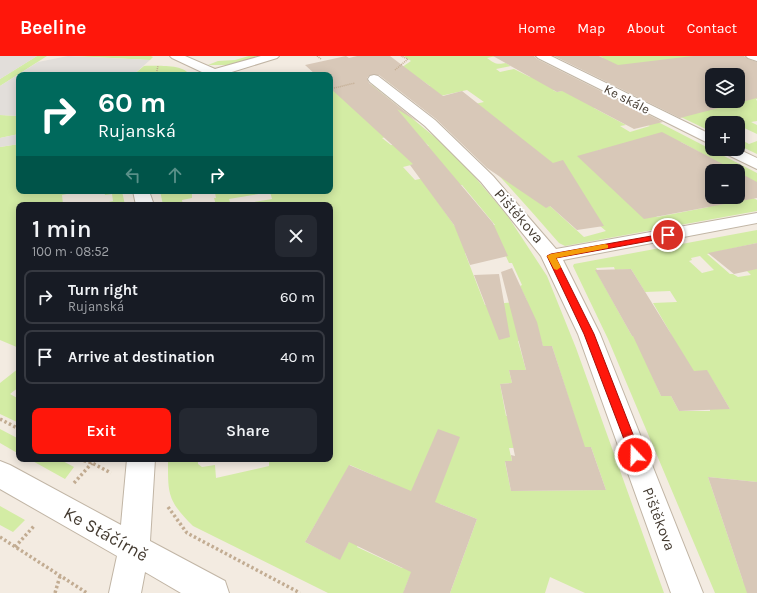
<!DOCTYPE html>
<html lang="en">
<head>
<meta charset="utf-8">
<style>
	:root { --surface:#171b24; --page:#242831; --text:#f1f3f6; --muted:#9ea1a6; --line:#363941; --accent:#ff170b }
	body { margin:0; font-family:Karla,sans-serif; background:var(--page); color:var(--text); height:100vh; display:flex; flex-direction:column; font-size:15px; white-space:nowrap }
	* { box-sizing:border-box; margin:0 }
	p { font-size:13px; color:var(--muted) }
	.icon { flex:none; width:22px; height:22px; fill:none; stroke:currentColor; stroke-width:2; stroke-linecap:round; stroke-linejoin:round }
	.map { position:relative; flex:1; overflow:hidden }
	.panel { position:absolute; left:16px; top:146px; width:317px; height:260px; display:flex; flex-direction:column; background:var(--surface); border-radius:8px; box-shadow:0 2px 10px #0003 }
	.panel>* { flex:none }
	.banner { position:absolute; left:16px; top:16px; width:317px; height:122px; border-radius:8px; box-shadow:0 2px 10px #0003; background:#00695c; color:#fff; overflow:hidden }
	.controls { position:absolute; left:705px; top:12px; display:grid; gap:8px }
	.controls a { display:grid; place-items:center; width:40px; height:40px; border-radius:8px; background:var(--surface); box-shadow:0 2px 10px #0003; font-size:20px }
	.pin { position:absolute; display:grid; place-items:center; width:34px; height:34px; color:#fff; margin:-17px; border:2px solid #fff; border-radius:50%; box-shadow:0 1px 4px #0007 }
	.me { position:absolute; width:44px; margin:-22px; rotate:339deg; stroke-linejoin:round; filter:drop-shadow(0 0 3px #0008) }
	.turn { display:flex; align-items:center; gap:14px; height:84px; padding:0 16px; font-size:18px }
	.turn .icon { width:52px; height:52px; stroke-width:2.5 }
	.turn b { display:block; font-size:28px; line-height:34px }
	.lanes { display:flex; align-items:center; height:38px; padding:0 16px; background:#0003; justify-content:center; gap:20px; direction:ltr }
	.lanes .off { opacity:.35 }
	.round { display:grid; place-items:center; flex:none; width:42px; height:42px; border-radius:8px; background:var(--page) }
	.headline { display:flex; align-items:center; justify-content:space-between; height:68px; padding:0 16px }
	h1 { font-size:24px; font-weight:600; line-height:30px }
	.cta { display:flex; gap:8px; margin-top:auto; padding:8px 16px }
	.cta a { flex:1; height:46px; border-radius:8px; background:var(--accent); color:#fff; font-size:16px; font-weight:600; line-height:46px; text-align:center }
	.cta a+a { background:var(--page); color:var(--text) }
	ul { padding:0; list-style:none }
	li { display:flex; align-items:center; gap:12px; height:54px; margin:0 8px 6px; padding:0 8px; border:2px solid var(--line); border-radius:8px }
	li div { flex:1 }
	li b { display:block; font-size:15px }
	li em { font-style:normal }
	header { display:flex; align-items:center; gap:24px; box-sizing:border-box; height:56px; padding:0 20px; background:var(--accent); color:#fff }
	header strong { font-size:19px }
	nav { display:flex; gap:22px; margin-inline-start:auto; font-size:14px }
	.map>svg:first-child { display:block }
</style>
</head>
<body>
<header>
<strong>Beeline</strong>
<nav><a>Home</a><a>Map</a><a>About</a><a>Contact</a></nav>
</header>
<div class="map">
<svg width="757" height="537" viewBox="0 0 757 537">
	<rect width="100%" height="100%" fill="#f3ebe1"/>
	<path fill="#d3eca4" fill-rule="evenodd" d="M37 0H47L0 30V23Z
		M75 0H151L153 1 150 4Z
		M249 0H261L229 9H208L218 5 235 4Z
		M404 0H496L487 2C494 7 496 9 506 7L511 10 496 13 500 16 514 13 530 21 541 19 538 16 545 14 530 6 524 7 519 4H521L518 0H530L757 117V126L738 131V115H712V141H738V133L757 144V155L565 190 559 187C524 147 490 107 450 72 430 54 407 40 386 24V22L411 5ZM420 23 430 30 413 34 403 26ZM565 25 586 36 574 39 566 34 557 36 553 34 561 32 554 27ZM467 34 484 46 444 55 427 43ZM602 50 605 52 612 50 650 70 630 76 620 70 626 69 594 52ZM499 65 509 73 500 75 520 92 489 98 484 93 487 92 470 78H460L455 74ZM681 86 723 109 711 113 700 107 697 108 691 105 681 108 676 104 673 105 654 94ZM602 93 618 103V104L604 108 588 98ZM524 106 540 120 521 125 517 121 511 123 501 113 506 112 505 110ZM559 122 575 137 572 139 587 150 585 151 586 153 581 154 606 175 584 181 550 150 545 151 549 149 535 138H532L531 137H534L527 129ZM673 133 677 136 687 134 709 151 657 161 639 146 644 145 639 139 660 135 664 139 671 137 668 135Z
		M599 0H742L757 7V43H756L757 45V65L751 66 757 69V78L738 69V67H712V76L629 36 602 1ZM712 19H738V45H712Z
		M144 10C155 10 185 8 189 19H133Z
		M368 28 372 29 437 83 468 113 507 159 547 220 576 292 664 537H585L550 521 545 537H450L477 463 440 448 425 453 387 436 382 423 350 409 305 486 339 503 351 482 360 486 357 491 402 512H413L404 535 408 537H328L193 470C167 444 168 438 168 403H198V408L202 411 215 409 216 422 269 410V403H330V149H236L272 143 270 136 229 143 231 149H216L214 142H216L215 137 210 138V135H330V34L346 30ZM401 77 415 78 429 90 391 89 382 82ZM423 106 446 115H449L442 117 443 118 415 124 403 111ZM462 129 495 169H494L459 176 430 135ZM503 194 509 207H512L522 229 520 230 527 245 485 249 465 197ZM541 284 543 290H552L574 359 506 360 500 328 512 327 509 314H526L518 285ZM591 391 606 434 511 435 505 406 512 405 509 392Z
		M0 59 19 60V78L0 82Z
		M738 82 749 88 757 85V98L738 89Z
		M19 88V135H81L62 139 63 148 19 149V292L0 284V91Z
		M104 135H122L125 149H96L113 145 112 138 105 139Z
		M160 135H205L192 138V142L182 144 183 149H163Z
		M757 174V187L707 198 730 218H733L738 221 751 219 747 215 757 211V426L708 421 743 525 757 527V537H715L608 283 573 210 574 208ZM700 200 714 214 702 217 689 205 692 204 691 202ZM614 211 615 214 631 213 645 236 670 235 677 246 653 247 671 278 632 280 596 215 597 214 596 212ZM650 315H707L730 353H710V355H679L671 340H661Z
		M19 312V331L10 338 19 343V367L0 358V327Z
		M0 373 19 383V398L0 387Z
		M29 403H59L74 411 65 423Z
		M0 450 25 464 13 476 0 469Z"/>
	<path fill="#e2deda" d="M0 0H37L0 23Z
		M68 0 150 4 133 19H19V60L0 59V30L38 6Z
		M19 78V88L0 91V82Z"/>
	<path fill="#d8c8b8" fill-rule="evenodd" d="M346 0 349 2 357 0H390L443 40 462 35 553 107 563 104 604 170 577 174 550 150 546 152 487 112 436 63 379 19H370L367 22 369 27 418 66 397 53 493 167 508 200 470 209 454 169 410 109 413 108 330 32V19H316L305 9Z
		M493 0H534L537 3 663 66 634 73 562 35 557 36Z
		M554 0H599L618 9 693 0H744L748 3 757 6V42L680 62ZM712 19H738V45H712Z
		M662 76 736 115H712V141H738V116L757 126V142L644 163 577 100Z
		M757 187V213L734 218 708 197Z
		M512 212 537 266 543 290H552L585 391H591L606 434 511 435 505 405H512L511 399 515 400 500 328 512 327 509 314H526L501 216Z
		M631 213 694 315 707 314 730 353 679 355 671 340H661L633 280H632L595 214Z
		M499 218 510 281 499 284 474 219Z
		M438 373 460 381 435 446 477 463 450 537H403L411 516 349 486 340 504 305 486 349 409 411 435Z
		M708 421 757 426V537H747Z"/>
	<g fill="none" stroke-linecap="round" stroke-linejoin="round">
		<g stroke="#c1b5a5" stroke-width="2">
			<path id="minor" d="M170 0H185L215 13 261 0H279L277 2 222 19H203L204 17 172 2Z
				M536 0H551L712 79V89L538 2Z
				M746 0H757V5L748 2Z
				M374 19 378 20 435 64 493 120 556 193 757 157V167L563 204 600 278 703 537H671L578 278 541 200 481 126 425 70 370 26 368 23 370 20Z
				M720 93H738L757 102V113L722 96Z
				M133 135H149L154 149H136Z
				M127 403H155L150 485 225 525 229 537H181L145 516 141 537H109L117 500 0 433V405L10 409 121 469Z"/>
		</g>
		<path stroke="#c2ac92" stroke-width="1.5" stroke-dasharray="1 1" stroke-linecap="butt" d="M317 0 321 3
			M395 14 408 3 401 0
			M156 19 158 10
			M330 33 355 27"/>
		<path stroke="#c2ac92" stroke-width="3.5" stroke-dasharray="2.5 2.5" stroke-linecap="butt" d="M0 363 19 373
			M79 403 92 407 111 417
			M74 427 92 407
			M168 451 187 477 300 537
			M0 481 87 537
			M15 491 34 470
			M55 537 60 520"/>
		<use href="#minor" fill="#fff" fill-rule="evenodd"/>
	</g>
	<path fill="#ff170b" stroke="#a60f07" d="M668 177H671V181L556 202 594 278 641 399 639 402 635 404 631 402 630 399 584 278 547 200 551 198Z"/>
	<path fill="#f59e0b" d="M605 188 608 189V192L556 202 561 211 557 214 554 213 547 200 551 198Z"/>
	<g text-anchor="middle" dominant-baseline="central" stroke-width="4" stroke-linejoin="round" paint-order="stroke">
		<g font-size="13" fill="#443b31" stroke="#fff">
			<text transform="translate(627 43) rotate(27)">Ke skále</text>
		</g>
		<g font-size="15" fill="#443b31" stroke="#fff">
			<text transform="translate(519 160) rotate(49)">Pištěkova</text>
			<text transform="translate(659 463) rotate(69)">Pištěkova</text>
		</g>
		<g font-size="18" fill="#443b31" stroke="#fff">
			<text transform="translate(106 478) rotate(29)">Ke Stáčírně</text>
		</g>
	</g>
</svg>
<div class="controls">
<a><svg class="icon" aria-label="layers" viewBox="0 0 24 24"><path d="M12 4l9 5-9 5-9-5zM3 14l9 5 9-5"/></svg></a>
<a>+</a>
<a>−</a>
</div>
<div class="pin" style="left:668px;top:179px;background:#d93025"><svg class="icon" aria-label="arrive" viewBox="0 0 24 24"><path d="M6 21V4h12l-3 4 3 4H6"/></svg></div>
<svg class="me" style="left:635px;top:399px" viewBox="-20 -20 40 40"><circle r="17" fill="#ff170b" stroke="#fff" stroke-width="3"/><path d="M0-11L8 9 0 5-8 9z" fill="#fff"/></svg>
<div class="banner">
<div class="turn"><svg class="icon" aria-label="right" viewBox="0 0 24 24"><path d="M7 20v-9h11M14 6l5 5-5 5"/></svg><div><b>60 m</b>Rujanská</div></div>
<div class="lanes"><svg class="icon off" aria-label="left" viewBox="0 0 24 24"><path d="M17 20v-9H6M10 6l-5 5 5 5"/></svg><svg class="icon off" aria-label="ahead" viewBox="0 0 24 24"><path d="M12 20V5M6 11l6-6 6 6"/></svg><svg class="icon" aria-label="right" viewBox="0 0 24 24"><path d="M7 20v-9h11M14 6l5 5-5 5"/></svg></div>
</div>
<section class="panel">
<div class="headline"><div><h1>1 min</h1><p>100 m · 08:52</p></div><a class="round"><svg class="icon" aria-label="close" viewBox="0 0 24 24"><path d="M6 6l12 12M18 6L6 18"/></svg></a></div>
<ul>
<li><svg class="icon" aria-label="right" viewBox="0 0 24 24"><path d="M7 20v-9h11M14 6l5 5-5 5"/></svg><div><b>Turn right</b><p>Rujanská</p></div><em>60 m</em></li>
<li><svg class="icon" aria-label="arrive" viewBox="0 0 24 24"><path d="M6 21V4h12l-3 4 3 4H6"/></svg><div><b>Arrive at destination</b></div><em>40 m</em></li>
</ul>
<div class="cta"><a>Exit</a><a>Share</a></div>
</section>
</div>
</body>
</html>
